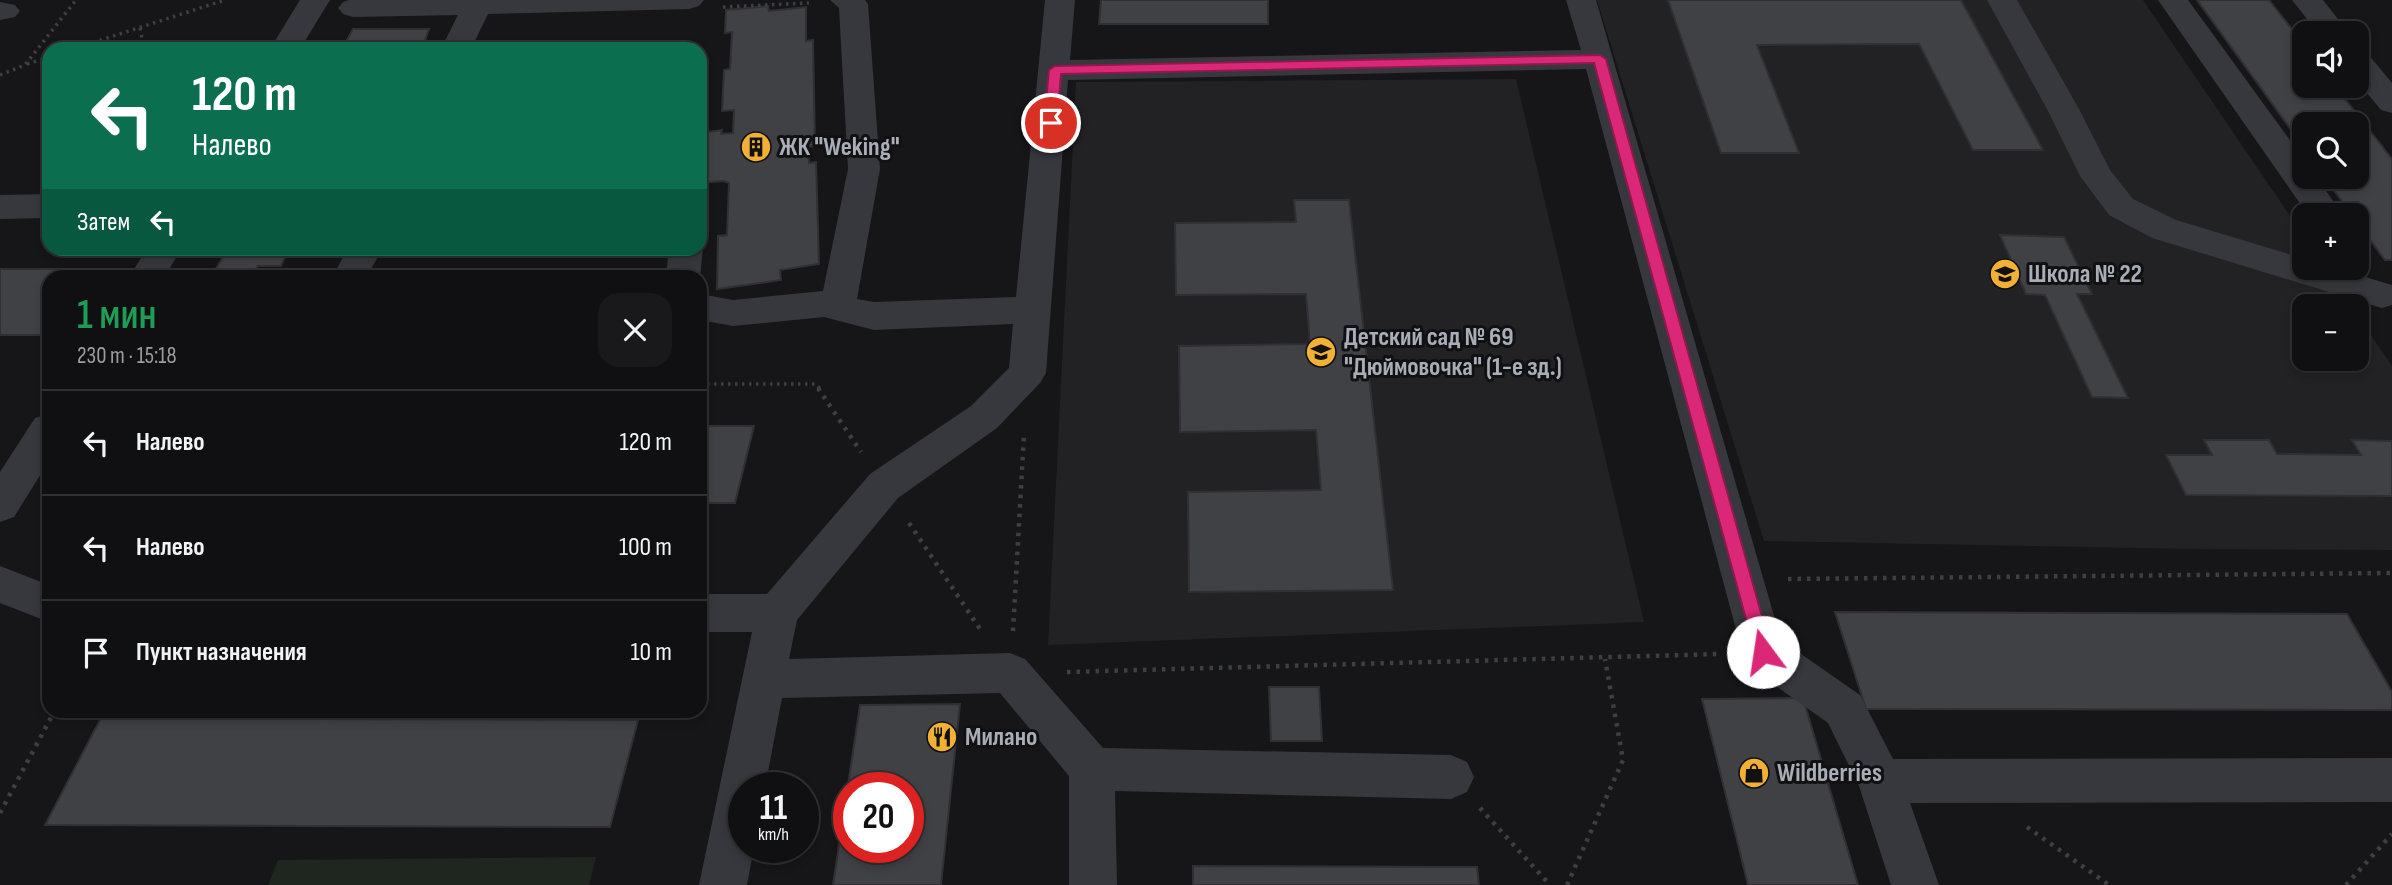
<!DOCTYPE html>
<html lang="ru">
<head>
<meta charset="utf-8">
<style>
	:root { --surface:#101012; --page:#19191b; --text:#f1f3f6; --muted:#9c9d9f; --line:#303032 }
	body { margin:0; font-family:"Sofia Sans Condensed",sans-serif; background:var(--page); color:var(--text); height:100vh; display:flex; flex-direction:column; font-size:26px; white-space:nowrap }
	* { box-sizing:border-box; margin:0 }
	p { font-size:23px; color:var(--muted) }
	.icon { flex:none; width:38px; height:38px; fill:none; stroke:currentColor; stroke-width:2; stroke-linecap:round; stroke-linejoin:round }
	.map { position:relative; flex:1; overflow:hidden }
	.drawer { position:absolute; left:42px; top:270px; width:665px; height:448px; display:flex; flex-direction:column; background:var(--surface); border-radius:21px; box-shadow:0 4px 10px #0003,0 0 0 2px var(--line) }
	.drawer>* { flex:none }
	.top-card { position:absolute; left:42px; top:42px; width:665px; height:214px; border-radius:21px; box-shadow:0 4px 10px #0003,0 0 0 2px var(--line); background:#0b6e4f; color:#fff; overflow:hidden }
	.fabs { position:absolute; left:2292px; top:21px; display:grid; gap:14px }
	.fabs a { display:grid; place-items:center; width:77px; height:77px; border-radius:14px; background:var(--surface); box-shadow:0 4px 10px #0003,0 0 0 2px var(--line); font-size:35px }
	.speed { position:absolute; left:728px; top:772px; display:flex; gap:14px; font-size:35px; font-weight:700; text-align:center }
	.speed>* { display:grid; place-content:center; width:91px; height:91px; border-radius:50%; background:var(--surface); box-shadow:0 4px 10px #0003,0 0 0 2px var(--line); line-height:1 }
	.speed small { font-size:18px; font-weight:400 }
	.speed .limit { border:10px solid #d22; background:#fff; color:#111 }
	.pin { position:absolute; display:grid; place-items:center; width:60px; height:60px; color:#fff; margin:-30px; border:4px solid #fff; border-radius:50%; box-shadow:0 2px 7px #0007 }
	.me { position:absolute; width:77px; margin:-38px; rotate:346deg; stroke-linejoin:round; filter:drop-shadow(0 0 5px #0008) }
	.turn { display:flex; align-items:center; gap:24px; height:147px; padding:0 35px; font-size:32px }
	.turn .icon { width:91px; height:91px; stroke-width:2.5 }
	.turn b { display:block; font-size:49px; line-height:60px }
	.then { display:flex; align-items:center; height:66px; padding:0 35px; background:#0003; gap:14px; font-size:26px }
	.round { display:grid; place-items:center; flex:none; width:74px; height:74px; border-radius:21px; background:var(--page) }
	.head { display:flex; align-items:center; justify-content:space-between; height:119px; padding:0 35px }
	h1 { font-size:42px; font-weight:600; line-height:52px; color:#1e9e55 }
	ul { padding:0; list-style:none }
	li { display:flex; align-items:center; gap:21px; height:105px; padding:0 35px; border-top:2px solid var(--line) }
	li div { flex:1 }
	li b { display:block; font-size:26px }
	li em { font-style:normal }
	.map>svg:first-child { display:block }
</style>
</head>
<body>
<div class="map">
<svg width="2392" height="885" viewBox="0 0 2392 885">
	<rect width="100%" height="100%" fill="#161618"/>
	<path fill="#222225" d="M1597 0H2143L2305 238V268H2325L2351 306H2305V359H2357V315L2392 366V550L2196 549 1764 541Z
		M1516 79 1644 622 1048 645 1076 82Z"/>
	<path fill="#1e261f" d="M596 857 589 885H268L278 860Z"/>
	<path fill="#404145" stroke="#303034" stroke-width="2" fill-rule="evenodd" d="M1101 0H1268V24H1099Z
		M1668 0H1961L2043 150H1973L1919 44 1757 45 1799 153H1721Z
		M2197 0H2269L2305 46V86H2335L2392 159V260H2385L2357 222V215H2352L2324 177H2357V124H2305V149Z
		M768 6 769 11 806 7V41L813 40 815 146 808 147 809 163 816 162 819 264 780 270 781 280 717 289 718 236 727 235 729 183 724 181 700 183V133L722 130 721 134 733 133 734 110 722 111 724 70 730 69 732 32 725 33 726 10Z
		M353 29H429L422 49H342Z
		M1294 200H1349L1393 590 1189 592 1188 492 1321 490 1316 430 1180 432 1179 346 1310 344 1306 294 1176 295 1175 223 1296 222Z
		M2000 235 2064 237 2092 294H2077L2128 398 2092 397 2045 295 2026 294Z
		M228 248H325L323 253H287L281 266H258L253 274H213Z
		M0 269H98L93 276H49V335H0Z
		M700 426H754L735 503H700Z
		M2204 440H2269L2277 454 2361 455 2352 440 2392 441V496L2186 495 2166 455H2212Z
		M1835 612 2347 614 2392 692V710L1866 709Z
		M1269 687H1319L1322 741H1271Z
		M1803 698 1858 885H1748L1702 699Z
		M960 704 941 885H833L860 705ZM849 788H908V847H849Z
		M101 718 316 719 638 720 610 827 45 825Z
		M1193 866 1477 867 1479 885H1193Z"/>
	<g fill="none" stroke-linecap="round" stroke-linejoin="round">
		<path stroke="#3d3f44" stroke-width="3.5" stroke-dasharray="2.5 4.5" stroke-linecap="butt" d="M723 7 809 3
			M140 28 144 49
			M73 49 225 0
			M27 64 49 57
			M0 75 25 65 76 0
			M700 384H816L820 389"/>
		<path stroke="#3d3f44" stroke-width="4.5" stroke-dasharray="3.5 6" stroke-linecap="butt" d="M818 388 861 452
			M909 523 980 629
			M1788 579 2392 573
			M1013 631 1024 434
			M1067 672 1720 654
			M1480 808 1550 885
			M0 813 55 710
			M2027 827 2109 885
			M1567 885 1623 760 1605 659
			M2346 885 2392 834"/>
		<path fill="#37383d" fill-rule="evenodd" d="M300 0H330L300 49H270Z
			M349 0H704L699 6 689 9 488 14 471 49H441L458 15 353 17 343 14 338 8 343 2Z
			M830 0H865L868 4 880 169 857 299 874 302 1016 297 1045 0H1075L1070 60 1581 50 1566 0H1596L1781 640 1860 695 1893 759 2392 758V802L1910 803 1939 885H1891L1859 786 1828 723 1748 666 1742 652 1586 69 1068 80 1046 373 1040 383 997 428 898 498 797 620 789 659 1010 653 1025 659 1103 748 1451 755 1467 762 1474 777 1467 792 1451 799 1115 791 1117 885H1069V776L1000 693 782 698 765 788H744V847H754L747 885H699L752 632H700V594H767L870 474 971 406 1009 368 1013 324 874 330 824 317 733 326 700 320V294L733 300 823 291 848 169 839 8Z
			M1987 0H2017L2079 109 2110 170 2133 199 2176 220 2305 259V268H2335L2392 285V305L2382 308 2152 238 2109 215 2080 176 2047 109Z
			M2158 0H2188L2305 161V177H2316L2343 215H2308Z
			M2292 0H2323L2349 33H2318Z
			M0 2 15 5 20 11 15 17 0 20Z
			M2357 51 2368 54 2392 83V113L2381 110 2357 81Z
			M49 194V218L0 219V195Z
			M700 242 703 248 700 277 666 276 669 248H700Z
			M147 248H182L165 276H130Z
			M348 248H383L367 276H333Z
			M49 414V461L14 517 0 522V472L35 418Z
			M0 566 49 585V622L0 603Z"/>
	</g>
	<path fill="#db2777" stroke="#8e194d" stroke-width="2" d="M1600 55 1606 59 1772 652 1770 657 1763 660 1757 657 1755 652 1594 63 1061 74 1057 123 1051 128 1044 123 1049 70 1055 66Z"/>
	<defs>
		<g id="building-disc" transform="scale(1.575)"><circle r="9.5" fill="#f2b134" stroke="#111113"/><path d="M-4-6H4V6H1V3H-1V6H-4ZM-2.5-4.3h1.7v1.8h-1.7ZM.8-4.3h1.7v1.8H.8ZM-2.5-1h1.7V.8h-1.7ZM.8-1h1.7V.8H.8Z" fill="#111"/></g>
		<g id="school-disc" transform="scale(1.575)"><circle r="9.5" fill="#f2b134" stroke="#111113"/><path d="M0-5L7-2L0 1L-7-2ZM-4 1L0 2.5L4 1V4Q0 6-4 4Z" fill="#111"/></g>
		<g id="restaurant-disc" transform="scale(1.575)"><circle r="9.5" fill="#f2b134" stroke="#111113"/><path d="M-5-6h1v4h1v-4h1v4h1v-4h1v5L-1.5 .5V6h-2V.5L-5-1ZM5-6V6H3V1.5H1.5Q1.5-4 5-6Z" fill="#111"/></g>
		<g id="shop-disc" transform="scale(1.575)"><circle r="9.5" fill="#f2b134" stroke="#111113"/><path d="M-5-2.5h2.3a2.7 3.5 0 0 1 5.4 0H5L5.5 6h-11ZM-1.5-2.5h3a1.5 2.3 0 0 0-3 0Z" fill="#111"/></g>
	</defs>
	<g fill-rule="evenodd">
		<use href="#building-disc" x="756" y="147"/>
		<use href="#school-disc" x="2005" y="274"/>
		<use href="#school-disc" x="1321" y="352"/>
		<use href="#restaurant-disc" x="942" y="737"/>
		<use href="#shop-disc" x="1754" y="773"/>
	</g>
	<g text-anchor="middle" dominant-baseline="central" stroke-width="6" stroke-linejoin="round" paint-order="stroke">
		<g font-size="26" font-weight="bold" fill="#a8adb8" stroke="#111113" text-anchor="start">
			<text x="779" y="147">ЖК "Weking"</text>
			<text x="2028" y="274">Школа № 22</text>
			<text x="1344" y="337">Детский сад № 69<tspan x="1344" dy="30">"Дюймовочка" (1-е зд.)</tspan></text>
			<text x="965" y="737">Милано</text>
			<text x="1777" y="773">Wildberries</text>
		</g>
	</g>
</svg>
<div class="fabs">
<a><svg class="icon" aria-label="sound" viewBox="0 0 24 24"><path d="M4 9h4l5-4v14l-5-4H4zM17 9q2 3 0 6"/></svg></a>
<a><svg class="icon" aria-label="search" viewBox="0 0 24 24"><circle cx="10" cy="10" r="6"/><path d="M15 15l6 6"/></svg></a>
<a>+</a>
<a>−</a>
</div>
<div class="speed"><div>11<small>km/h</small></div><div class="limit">20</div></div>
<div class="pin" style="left:1051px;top:123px;background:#d93025"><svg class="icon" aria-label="arrive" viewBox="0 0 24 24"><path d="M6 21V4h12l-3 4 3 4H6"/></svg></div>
<svg class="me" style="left:1763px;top:652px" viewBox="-20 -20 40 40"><circle r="19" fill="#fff"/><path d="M0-13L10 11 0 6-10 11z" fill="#db2777"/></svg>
<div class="top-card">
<div class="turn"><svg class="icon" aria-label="left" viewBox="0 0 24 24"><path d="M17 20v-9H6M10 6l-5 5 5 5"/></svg><div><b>120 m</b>Налево</div></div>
<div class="then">Затем<svg class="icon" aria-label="left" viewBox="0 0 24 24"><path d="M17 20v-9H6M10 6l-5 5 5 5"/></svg></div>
</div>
<section class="drawer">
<div class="head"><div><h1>1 мин</h1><p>230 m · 15:18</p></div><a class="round"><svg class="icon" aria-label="close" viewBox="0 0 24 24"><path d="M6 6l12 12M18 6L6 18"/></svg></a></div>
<ul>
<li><svg class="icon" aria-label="left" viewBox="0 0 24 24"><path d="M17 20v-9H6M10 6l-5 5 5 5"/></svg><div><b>Налево</b></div><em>120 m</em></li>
<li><svg class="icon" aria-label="left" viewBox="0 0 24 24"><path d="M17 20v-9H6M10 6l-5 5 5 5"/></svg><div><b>Налево</b></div><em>100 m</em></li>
<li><svg class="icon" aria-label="arrive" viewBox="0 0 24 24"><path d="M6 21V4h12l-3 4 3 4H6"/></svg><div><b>Пункт назначения</b></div><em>10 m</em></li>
</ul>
</section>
</div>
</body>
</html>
